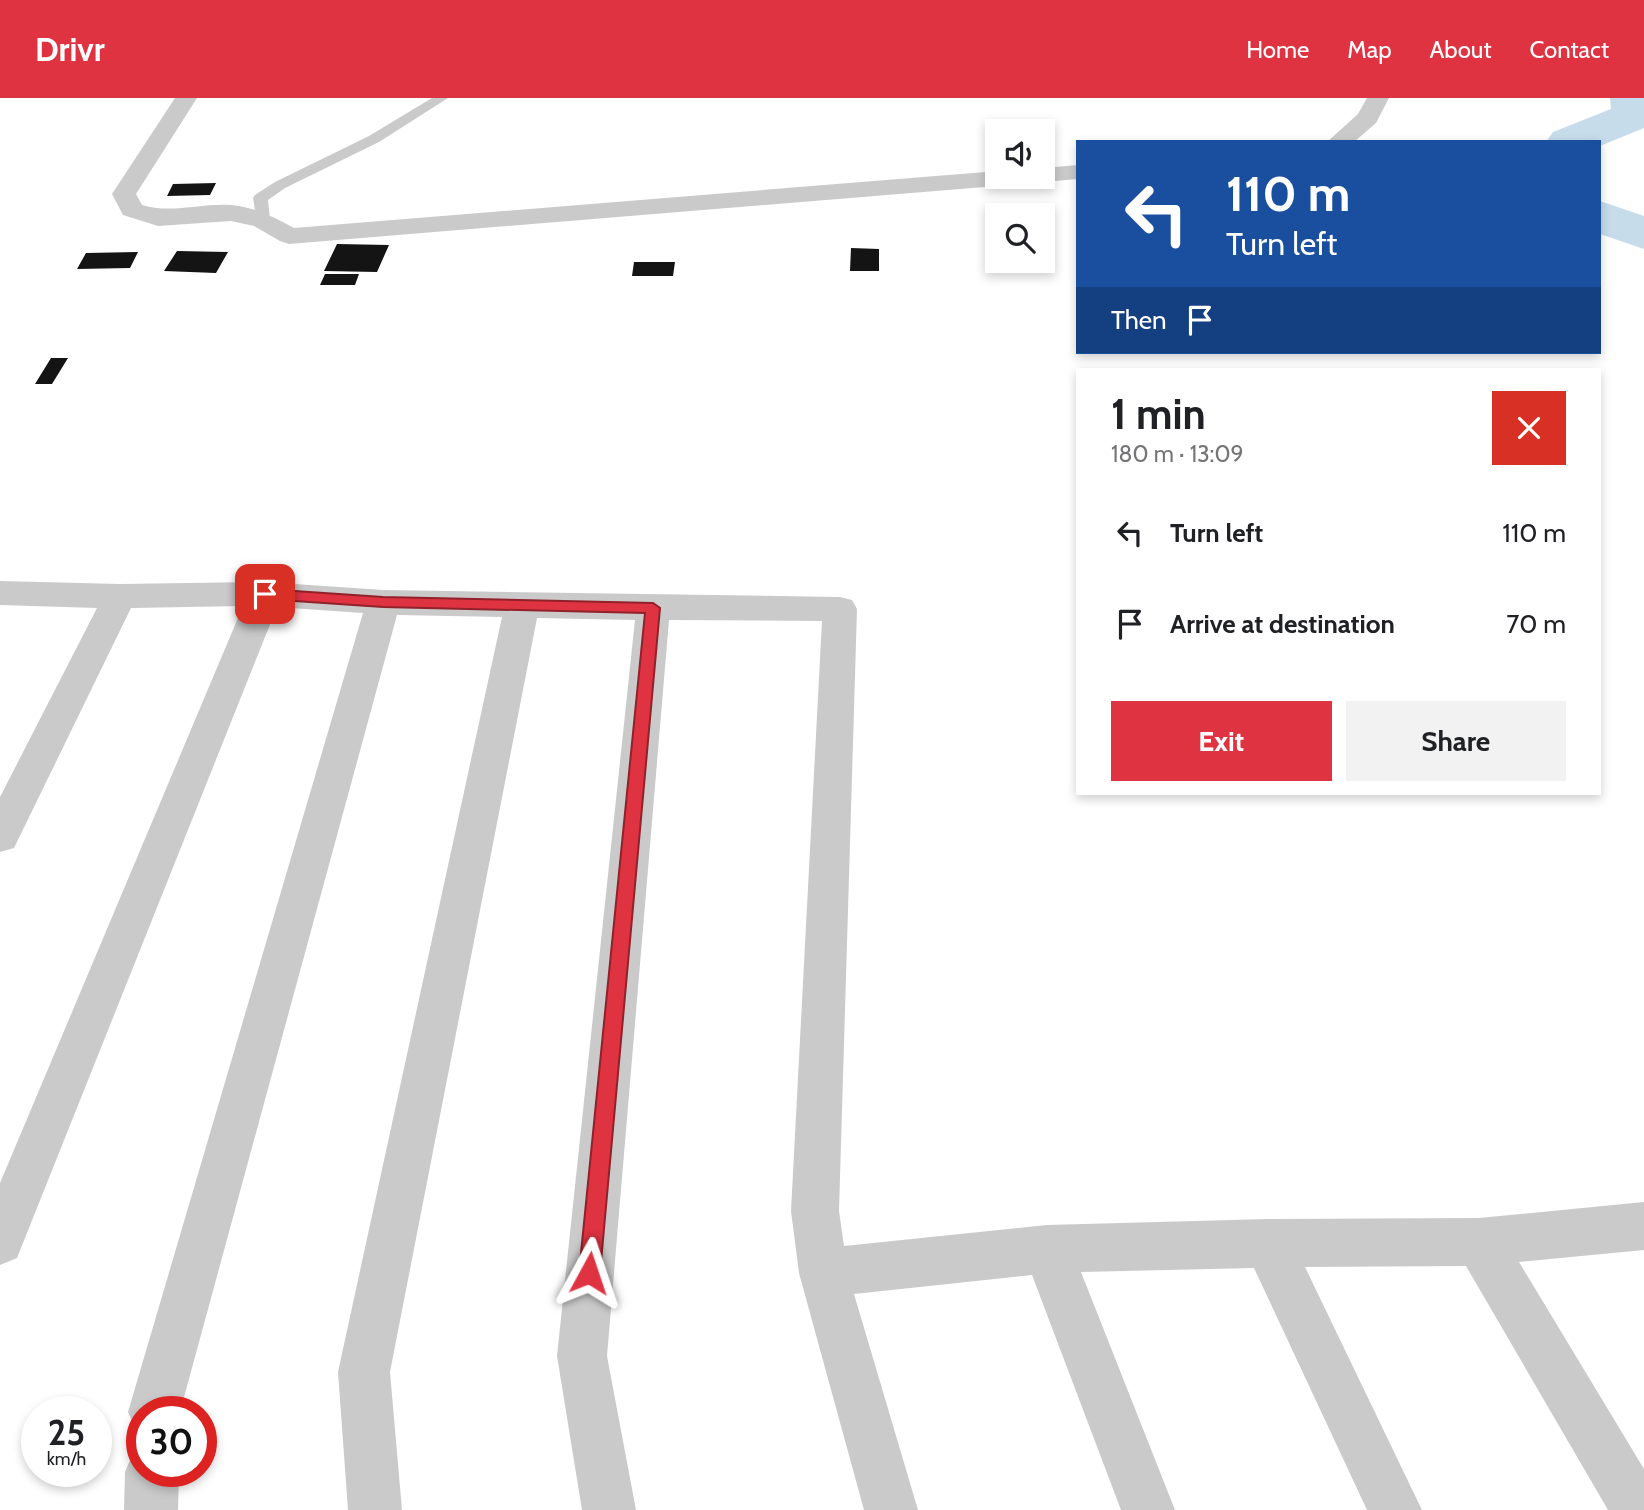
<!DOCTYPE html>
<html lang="en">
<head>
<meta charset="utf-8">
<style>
	:root { --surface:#fff; --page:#f2f2f2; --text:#202124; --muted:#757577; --accent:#df3341 }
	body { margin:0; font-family:Cabin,sans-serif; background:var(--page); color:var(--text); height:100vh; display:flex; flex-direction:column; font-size:26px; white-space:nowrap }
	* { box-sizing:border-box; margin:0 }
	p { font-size:23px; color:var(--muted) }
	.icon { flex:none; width:38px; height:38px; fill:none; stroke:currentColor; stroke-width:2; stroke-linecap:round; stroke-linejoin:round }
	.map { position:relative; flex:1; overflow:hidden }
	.panel { position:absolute; left:1076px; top:270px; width:525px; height:427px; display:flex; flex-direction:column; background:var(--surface); border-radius:0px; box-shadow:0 4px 10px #0003 }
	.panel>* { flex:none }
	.hud { position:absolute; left:1076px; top:42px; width:525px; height:214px; border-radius:0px; box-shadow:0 4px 10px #0003; background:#1a4fa0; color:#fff; overflow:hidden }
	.fabs { position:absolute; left:985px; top:21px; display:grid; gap:14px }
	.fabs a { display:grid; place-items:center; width:70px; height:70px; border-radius:0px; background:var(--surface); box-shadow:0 4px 10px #0003; font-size:35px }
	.speed { position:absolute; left:21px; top:1298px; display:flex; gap:14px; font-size:35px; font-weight:700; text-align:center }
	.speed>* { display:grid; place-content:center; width:91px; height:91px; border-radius:50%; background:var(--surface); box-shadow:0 4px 10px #0003; line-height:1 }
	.speed small { font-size:18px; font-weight:400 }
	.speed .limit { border:10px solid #d22; background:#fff; color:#111 }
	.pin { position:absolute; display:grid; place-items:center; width:60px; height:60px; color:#fff; margin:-30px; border-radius:14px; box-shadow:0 4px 10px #0006 }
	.me { position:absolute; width:77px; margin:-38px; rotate:5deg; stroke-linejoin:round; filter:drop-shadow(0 0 5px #0008) }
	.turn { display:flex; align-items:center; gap:24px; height:147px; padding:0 35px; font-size:32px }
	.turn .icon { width:91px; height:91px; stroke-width:2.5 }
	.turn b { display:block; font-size:49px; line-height:60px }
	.then { display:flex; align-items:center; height:66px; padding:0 35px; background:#0003; gap:14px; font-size:26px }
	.round { display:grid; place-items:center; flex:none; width:74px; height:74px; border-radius:0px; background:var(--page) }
	.overview { display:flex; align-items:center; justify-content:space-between; height:119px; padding:0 35px }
	h1 { font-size:42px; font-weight:700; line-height:52px }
	.cta { display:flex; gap:14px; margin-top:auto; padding:14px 35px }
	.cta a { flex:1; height:80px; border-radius:0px; background:var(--accent); color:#fff; font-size:28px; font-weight:700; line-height:80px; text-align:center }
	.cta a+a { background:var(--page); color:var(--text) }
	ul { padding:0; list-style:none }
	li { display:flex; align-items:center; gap:21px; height:91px; padding:0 35px }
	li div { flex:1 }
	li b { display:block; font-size:26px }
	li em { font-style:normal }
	header { display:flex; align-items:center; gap:42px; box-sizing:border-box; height:98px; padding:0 35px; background:var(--accent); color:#fff }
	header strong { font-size:33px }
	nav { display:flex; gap:38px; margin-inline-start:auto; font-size:24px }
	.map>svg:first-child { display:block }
</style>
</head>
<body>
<header>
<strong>Drivr</strong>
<nav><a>Home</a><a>Map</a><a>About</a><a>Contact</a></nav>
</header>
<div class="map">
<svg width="1644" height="1412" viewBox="0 0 1644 1412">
	<rect width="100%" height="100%" fill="#fff"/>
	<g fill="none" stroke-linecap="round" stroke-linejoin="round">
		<path fill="#c6dcea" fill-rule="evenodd" d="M1610 0H1644V30L1600 48V44H1546L1553 34 1611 11Z
			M1600 103 1644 118V151L1600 136Z"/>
	</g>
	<path fill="#141414" d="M216 85 210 97 167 98 173 86Z
		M337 146 389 147 377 174 324 173Z
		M851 150 879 151V173H850Z
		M177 153 228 154 216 175 164 173Z
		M138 154 130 170 77 171 86 155Z
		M634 164H675L673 178H632Z
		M325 176H359L355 187H320Z
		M51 260H68L52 286H35Z"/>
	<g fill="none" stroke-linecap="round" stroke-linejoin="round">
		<path fill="#cacaca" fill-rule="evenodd" d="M432 0H448L379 44 285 90 268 102 270 122 267 125H257L253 100 255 97 275 84 369 38Z"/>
		<path fill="#cacaca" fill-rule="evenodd" d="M175 0H197L136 96 142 107C172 116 200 105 231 107 254 109 274 119 294 130L998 73V79H1043V70L1078 67V81L1043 84 1032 79 1029 84 1020 86 289 146 280 143 254 128 231 123 158 128 123 117 112 96Z
			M1367 0H1389L1376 25 1354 44H1327L1358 16Z
			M0 483 120 486 265 484 383 492 840 499 852 502 857 511 839 1113 844 1148 1047 1127 1268 1121 1479 1120 1644 1104V1152L1519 1164 1644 1371V1412H1608L1466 1168 1305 1169 1422 1412H1367L1254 1170 1081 1174 1175 1412H1121L1032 1177 854 1196 918 1412H864L799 1175 791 1113 822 523 669 522 607 1258 636 1412H582L557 1258 635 522 537 520 390 1274 402 1412H348L338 1274 502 519 397 517 180 1314H142V1335L136 1332 128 1314 363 515 277 509 17 1160 0 1167V1085L243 508 131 510 14 750 0 754V699L97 510 0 507Z
			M142 1352V1374H179L178 1412H124L125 1374 133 1355Z"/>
	</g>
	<path fill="#df3341" stroke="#91212a" stroke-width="2" d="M265 491 383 499 653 505 660 510 600 1175 597 1182 589 1185 582 1182 579 1175 645 515 383 509 265 501 258 496Z"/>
</svg>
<div class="fabs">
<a><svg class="icon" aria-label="sound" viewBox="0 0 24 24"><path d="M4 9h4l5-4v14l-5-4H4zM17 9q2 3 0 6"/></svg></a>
<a><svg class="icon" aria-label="search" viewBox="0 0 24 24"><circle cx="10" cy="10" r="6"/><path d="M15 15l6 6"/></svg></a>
</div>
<div class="speed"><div>25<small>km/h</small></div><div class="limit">30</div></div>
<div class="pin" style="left:265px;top:496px;background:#d93025"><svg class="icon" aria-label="arrive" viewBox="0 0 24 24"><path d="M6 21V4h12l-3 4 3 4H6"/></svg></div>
<svg class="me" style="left:589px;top:1175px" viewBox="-20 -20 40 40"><path d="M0-17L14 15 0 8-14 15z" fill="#df3341" stroke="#fff" stroke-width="4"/></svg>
<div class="hud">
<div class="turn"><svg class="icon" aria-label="left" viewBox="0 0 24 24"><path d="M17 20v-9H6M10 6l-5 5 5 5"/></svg><div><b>110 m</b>Turn left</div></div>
<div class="then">Then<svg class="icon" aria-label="arrive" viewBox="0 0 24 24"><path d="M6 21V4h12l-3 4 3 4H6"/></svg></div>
</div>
<section class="panel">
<div class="overview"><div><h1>1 min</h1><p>180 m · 13:09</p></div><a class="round" style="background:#d93025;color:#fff"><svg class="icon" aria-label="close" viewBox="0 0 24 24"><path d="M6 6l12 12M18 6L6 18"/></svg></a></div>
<ul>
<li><svg class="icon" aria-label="left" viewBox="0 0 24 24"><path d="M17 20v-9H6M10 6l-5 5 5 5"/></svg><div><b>Turn left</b></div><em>110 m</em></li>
<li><svg class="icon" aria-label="arrive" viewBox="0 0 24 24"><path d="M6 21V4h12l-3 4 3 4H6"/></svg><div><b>Arrive at destination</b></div><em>70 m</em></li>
</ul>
<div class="cta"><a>Exit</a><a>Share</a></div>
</section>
</div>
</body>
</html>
